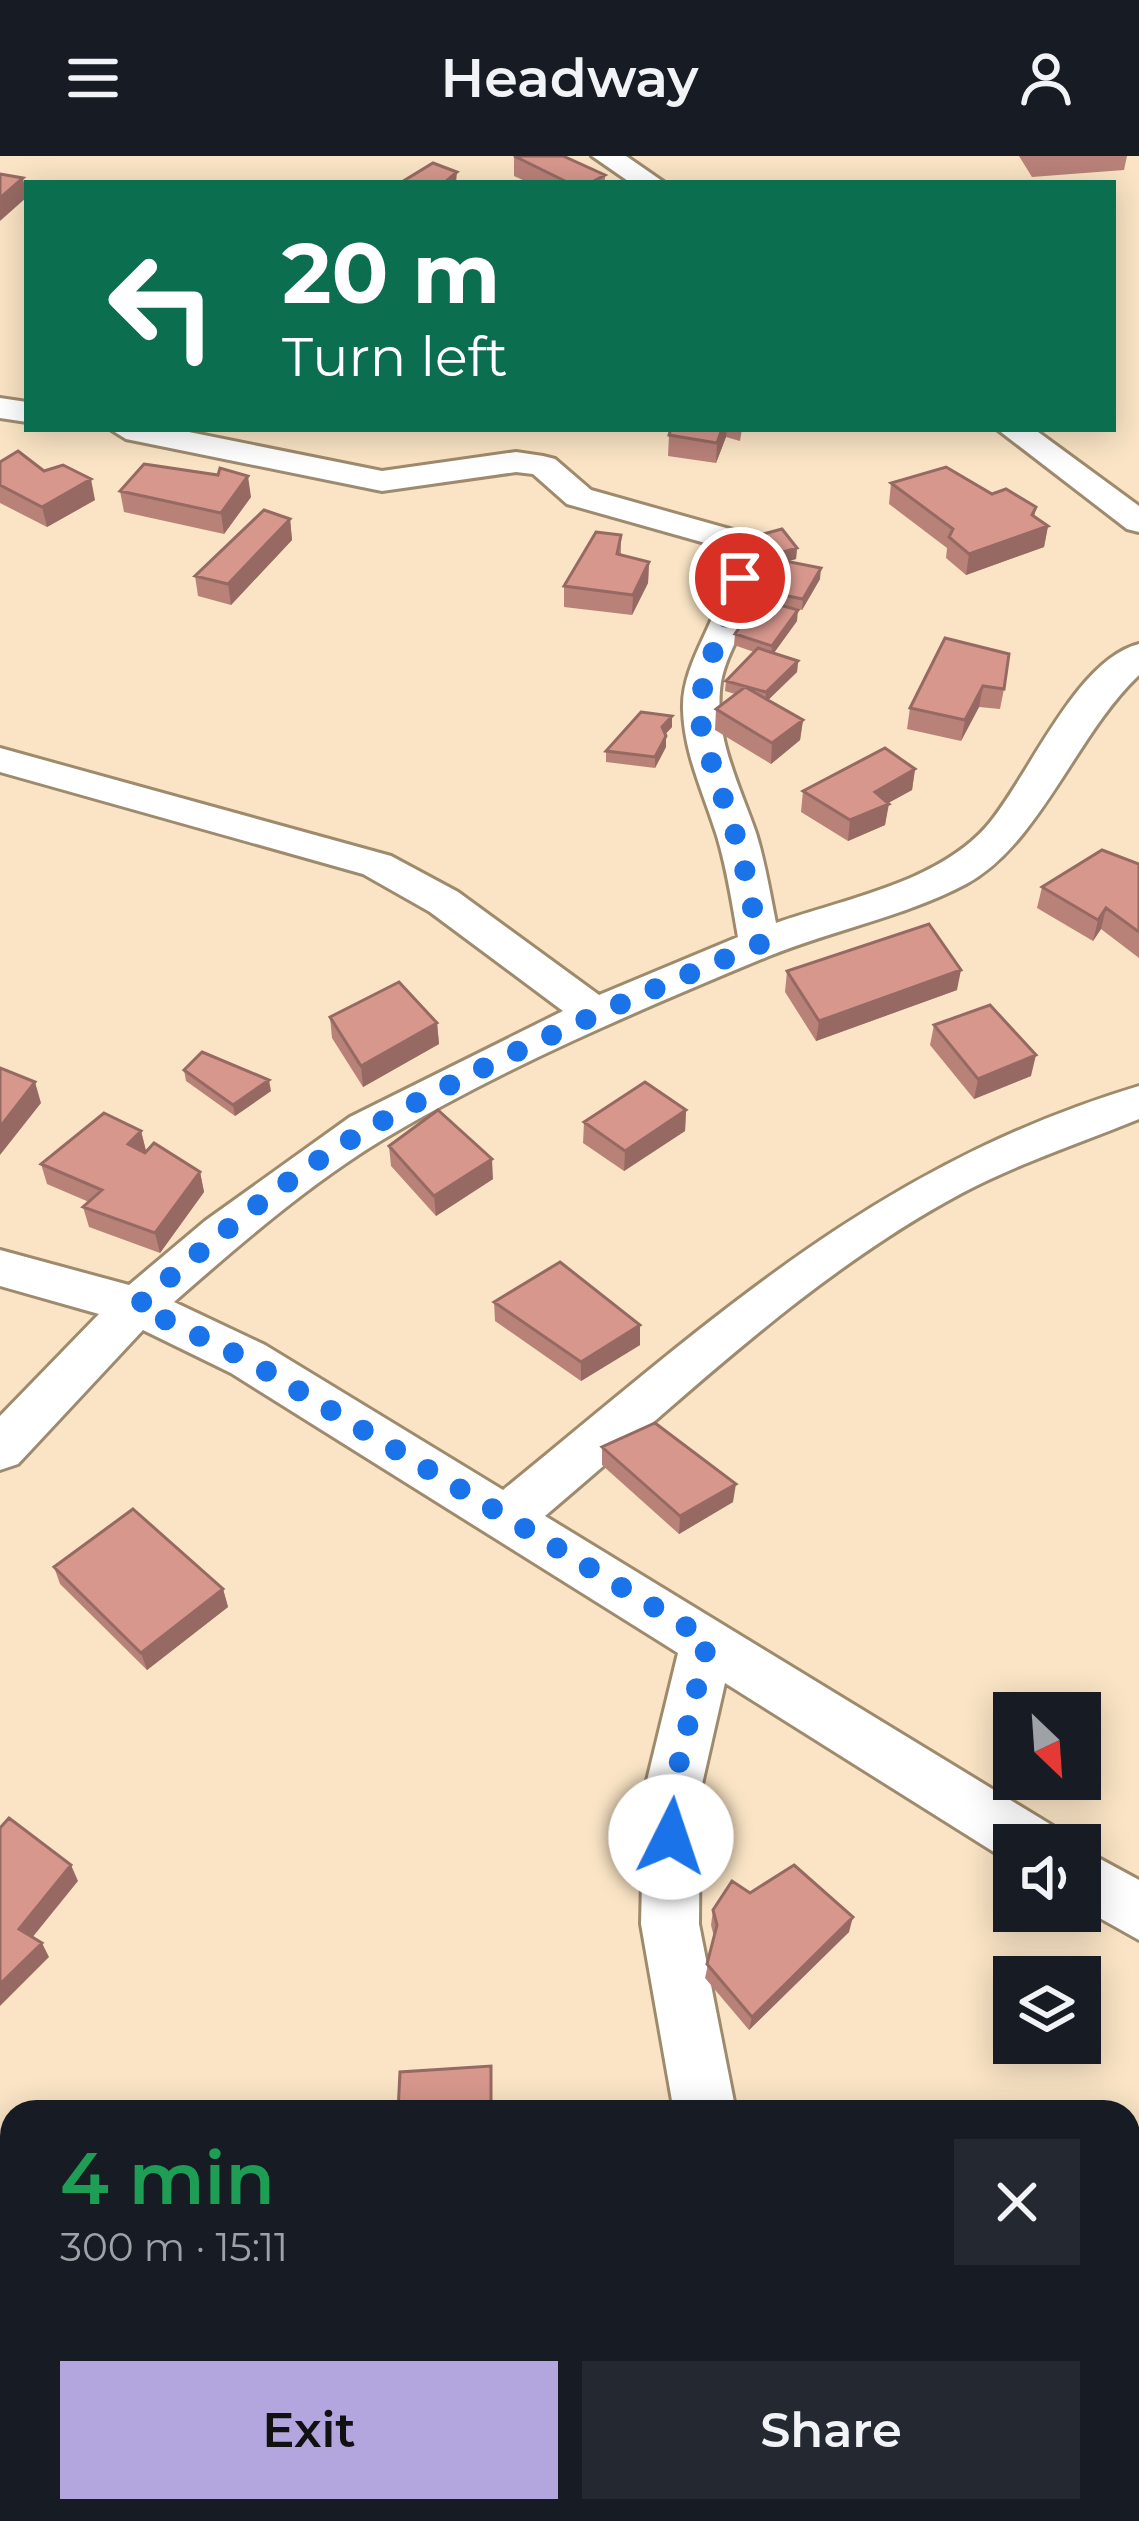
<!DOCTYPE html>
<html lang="en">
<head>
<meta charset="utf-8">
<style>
	:root { --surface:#171b24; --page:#242831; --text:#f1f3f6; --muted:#9ea1a6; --accent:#b3a6df }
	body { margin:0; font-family:Montserrat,sans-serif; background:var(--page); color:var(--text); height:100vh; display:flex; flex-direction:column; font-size:45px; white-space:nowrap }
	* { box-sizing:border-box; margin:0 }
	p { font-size:39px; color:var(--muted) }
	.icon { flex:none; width:66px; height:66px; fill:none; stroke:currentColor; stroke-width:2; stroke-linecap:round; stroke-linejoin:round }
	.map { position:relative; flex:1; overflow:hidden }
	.side { position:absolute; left:0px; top:1944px; width:1140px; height:423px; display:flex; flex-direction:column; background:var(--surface); border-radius:36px 36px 0 0; box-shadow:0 6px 30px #0003 }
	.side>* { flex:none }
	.hud { position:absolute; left:24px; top:24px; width:1092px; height:252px; border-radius:0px; box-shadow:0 6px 30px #0003; background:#0b6e4f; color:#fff; overflow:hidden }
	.needle { width:78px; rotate:155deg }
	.fabs { position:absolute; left:993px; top:1536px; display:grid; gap:24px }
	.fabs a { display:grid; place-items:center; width:108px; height:108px; border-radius:0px; background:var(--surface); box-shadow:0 6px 30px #0003; font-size:60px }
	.pin { position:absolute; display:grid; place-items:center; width:102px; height:102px; color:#fff; margin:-51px; border:6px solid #fff; border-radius:50%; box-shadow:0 3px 12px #0007 }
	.me { position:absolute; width:132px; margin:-66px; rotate:4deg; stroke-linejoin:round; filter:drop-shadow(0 0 9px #0008) }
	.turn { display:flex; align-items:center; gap:42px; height:252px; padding:0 60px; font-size:54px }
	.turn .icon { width:156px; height:156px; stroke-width:2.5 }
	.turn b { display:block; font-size:84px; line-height:102px }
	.round { display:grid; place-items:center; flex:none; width:126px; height:126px; border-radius:0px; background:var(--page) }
	.overview { display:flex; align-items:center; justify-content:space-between; height:204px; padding:0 60px }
	h1 { font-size:72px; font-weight:600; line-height:90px; color:#1e9e55 }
	.primary-button { display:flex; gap:24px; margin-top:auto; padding:24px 60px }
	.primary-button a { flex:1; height:138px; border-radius:0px; background:var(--accent); color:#111; font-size:48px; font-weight:600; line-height:138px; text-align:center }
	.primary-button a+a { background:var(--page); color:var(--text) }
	header { display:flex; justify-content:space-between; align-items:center; height:156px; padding:0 60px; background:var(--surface); font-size:54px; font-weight:600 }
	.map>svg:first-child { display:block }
</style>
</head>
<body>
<header><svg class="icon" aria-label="menu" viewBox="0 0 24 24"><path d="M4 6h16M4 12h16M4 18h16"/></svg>Headway<svg class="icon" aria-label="person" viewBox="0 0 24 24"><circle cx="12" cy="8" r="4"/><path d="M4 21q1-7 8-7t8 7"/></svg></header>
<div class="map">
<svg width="1139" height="2365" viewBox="0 0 1139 2365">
	<rect width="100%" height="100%" fill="#fae4c5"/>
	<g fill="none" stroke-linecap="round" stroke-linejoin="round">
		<g stroke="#9e8a6d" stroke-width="6">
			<path id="street" d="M592 0H626L665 27H631Z
				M0 242 27 246V266L0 262Z
				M110 273H174L382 315 516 296 543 300 555 303 591 334 751 379C783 426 729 479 721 526 713 579 739 628 756 677 765 706 770 737 776 767 844 743 936 727 986 671 1028 623 1075 504 1139 488V519C1077 577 1039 689 966 728 906 760 833 774 769 800 639 854 504 911 382 984 308 1029 239 1089 174 1146L265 1189 503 1334C711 1165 874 1010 1139 930V963C1080 987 1019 1007 962 1037 807 1120 678 1248 545 1360L1053 1670 1061 1689H1014L1013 1708 725 1527 700 1637 699 1768 736 1956H674L641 1768 644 1637 678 1497 231 1217 143 1174 18 1308 0 1314V1260L99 1158 0 1130V1094L129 1129 205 1065 350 961 563 855 430 756 363 718 0 616V592L391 700 458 736 599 839 738 781C732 747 727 713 717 680 704 638 684 598 683 553 681 497 737 448 723 392L567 348 533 318 516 316 382 335 126 283Z
				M997 273H1034L1139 350V376L1127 373Z
				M1080 1692 1139 1724V1784L1080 1751Z
				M681 2355H749L750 2365H682Z"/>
		</g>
		<use href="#street" fill="#fff" fill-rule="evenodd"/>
	</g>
	<path fill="#b98279" d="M514 0 605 19V27H529L514 20Z
		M1019 0H1127L1124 14 1032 21Z
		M671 273H742L740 285 726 281 716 307 668 300 669 279Z
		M0 306 44 315 95 344 47 371 0 347Z
		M891 327 992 338 1048 370 1044 391 966 419 946 402 947 392 889 348Z
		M120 335 251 341 224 378 124 356Z
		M290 363 292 384 231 449 198 440 195 420Z
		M621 379V399L649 406 648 427 632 459 564 451V430Z
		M752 381 797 392 796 403 787 405 820 423 802 454 785 450 797 465 773 498 798 505 797 516 768 544 803 564 800 584 771 608 715 574 716 553 735 538 725 535 726 525 754 496 734 489 735 478 762 444V435L778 408 768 411 751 392Z
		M945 482 1004 533 1000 553 979 551 961 585 907 573 910 552Z
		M672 571 665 578 666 591 655 612 606 606V595Z
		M915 613 912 634 888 647 885 669 848 685 801 656 803 635Z
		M1139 708V802L1101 773 1093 785 1037 752 1042 731Z
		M787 815 957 834 816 885 785 836Z
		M330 861 437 867 439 888 363 931 332 882Z
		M934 869 1031 920 974 943 930 889Z
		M184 914 271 935 235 960 186 925Z
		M686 954 685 975 624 1015 583 987 584 966Z
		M141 975 146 995 200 1016 204 1036 160 1097 89 1071 83 1051 89 1046 47 1028 41 1008Z
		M389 990 493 1023 436 1060 391 1010Z
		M494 1146 640 1189 581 1225 495 1165Z
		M602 1291 733 1346 679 1378 602 1309Z
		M54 1411 223 1433 228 1451 147 1514 60 1428Z
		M713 1754 849 1776 749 1874 705 1822 714 1781 711 1769Z
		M1139 2164V2190L1128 2180V2178Z"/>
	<path fill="#966a63" d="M457 16 456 27H444Z
		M23 22 27 41 0 65V42Z
		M722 273H727L726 281 716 307 717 287Z
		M248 320 251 341 224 378 221 357Z
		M91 323 95 344 47 371 42 351Z
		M1036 351 1032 372 1048 370 1044 391 966 419 969 398 1032 359Z
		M290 363 292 384 231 449 228 428Z
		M797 392 796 403 768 411 769 400Z
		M649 406 648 427 632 459 633 439Z
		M821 412 820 423 802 454 803 443Z
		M798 454 797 465 771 501 772 490Z
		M798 505 797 516 765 547 766 536Z
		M983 530 979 551 961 585 965 564Z
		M672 560V571L662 582V571Z
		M803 564 800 584 771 608 772 587Z
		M666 580V591L655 612V601Z
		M915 613 912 634 881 651 889 648 885 669 848 685 850 664 875 636Z
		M1106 752 1101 773 1093 785 1098 764Z
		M961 814 957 834 816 885 819 865Z
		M437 867 439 888 363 931 361 910Z
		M1036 899 1031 920 974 943 978 923Z
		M269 924 271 935 235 960 233 949Z
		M35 926 41 947 0 999V971Z
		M686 954 685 975 624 1015 625 995Z
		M141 975 146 995 133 1009 128 988Z
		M492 1003 493 1023 436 1060 434 1040Z
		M200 1016 204 1036 160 1097 155 1077Z
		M640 1169V1189L581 1225V1206Z
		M736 1328 733 1346 679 1378 680 1360Z
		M223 1433 228 1451 147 1514 141 1497Z
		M71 1709 78 1725 27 1788 19 1773Z
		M853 1761 849 1776 749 1874 752 1861Z
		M42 1787 49 1801 0 1850V1828Z"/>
	<path fill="#d7978d" stroke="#966a63" stroke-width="3" d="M514 0H563L605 19 590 27H569Z
		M433 7 457 16 444 27H415L405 24Z
		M0 18 23 22 0 42Z
		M671 273H722L717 287 669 279Z
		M18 295 44 315 63 309 91 323 42 351 0 329V306Z
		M144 308 218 319 220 312 248 320 221 357 120 335Z
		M946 311 992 338 1006 333 1036 351 1032 359 1048 370 969 398 949 381 953 373 891 327Z
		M264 354 290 363 228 428 195 420Z
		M782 373 797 392 769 400 752 381Z
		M596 376 621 379 617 398 649 406 633 439 564 430Z
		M780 404 821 412 803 443 762 435Z
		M759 443 798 454 772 490 735 478Z
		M945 482 1009 498 1004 533 983 530 965 564 910 552Z
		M758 492 798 505 766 536 726 525Z
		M745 531 803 564 772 587 716 553Z
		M641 556 672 560 662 571 666 580 655 601 606 595Z
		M885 592 915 613 875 636 889 648 850 664 803 635Z
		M1102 694 1139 708V776L1106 752 1098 764 1042 731Z
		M929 768 961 814 819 865 787 815Z
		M399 826 437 867 361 910 330 861Z
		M990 849 1036 899 978 923 934 869Z
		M202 896 269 924 233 949 184 914Z
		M0 912 35 926 0 971Z
		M645 926 686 954 625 995 584 966Z
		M438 954 492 1003 434 1040 389 990Z
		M104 957 141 975 128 988 145 997 154 987 200 1016 155 1077 83 1051 102 1034 41 1008Z
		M560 1106 640 1169 581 1206 494 1146Z
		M655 1267 736 1328 680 1360 602 1291Z
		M133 1353 223 1433 141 1497 54 1411Z
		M9 1662 71 1709 19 1773 42 1787 0 1828V1672Z
		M794 1709 853 1761 752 1861 707 1808 717 1769 713 1754 732 1725 750 1737Z
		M491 1910V1956H398L400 1916Z
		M1139 2165V2181L1131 2174Z"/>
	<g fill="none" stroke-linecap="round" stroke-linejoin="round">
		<path stroke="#1a73e8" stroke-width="21" stroke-dasharray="0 37.8" d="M671 1681 672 1637 708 1484 248 1204 137 1150C210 1087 286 1020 370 972 495 901 627 844 760 788L741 696 701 575 703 524 740 422"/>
	</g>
</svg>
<div class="fabs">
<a><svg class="needle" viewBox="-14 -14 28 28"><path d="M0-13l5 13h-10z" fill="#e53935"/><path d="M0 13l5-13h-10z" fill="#9ea1a6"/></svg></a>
<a><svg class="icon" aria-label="sound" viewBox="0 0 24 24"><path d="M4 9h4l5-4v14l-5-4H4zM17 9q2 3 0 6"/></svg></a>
<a><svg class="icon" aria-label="layers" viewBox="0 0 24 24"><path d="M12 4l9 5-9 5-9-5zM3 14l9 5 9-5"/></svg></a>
</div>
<div class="pin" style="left:740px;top:422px;background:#d93025"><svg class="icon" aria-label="arrive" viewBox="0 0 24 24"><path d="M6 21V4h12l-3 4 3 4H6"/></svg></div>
<svg class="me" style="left:671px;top:1681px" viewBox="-20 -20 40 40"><circle r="19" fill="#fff"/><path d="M0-13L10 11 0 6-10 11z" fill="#1a73e8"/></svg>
<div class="hud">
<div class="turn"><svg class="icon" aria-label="left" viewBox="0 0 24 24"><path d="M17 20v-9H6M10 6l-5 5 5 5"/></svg><div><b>20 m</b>Turn left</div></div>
</div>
<section class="side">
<div class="overview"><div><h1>4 min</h1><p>300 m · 15:11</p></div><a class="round"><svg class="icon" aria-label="close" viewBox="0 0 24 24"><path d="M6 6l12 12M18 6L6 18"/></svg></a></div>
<div class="primary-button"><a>Exit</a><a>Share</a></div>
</section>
</div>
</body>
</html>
